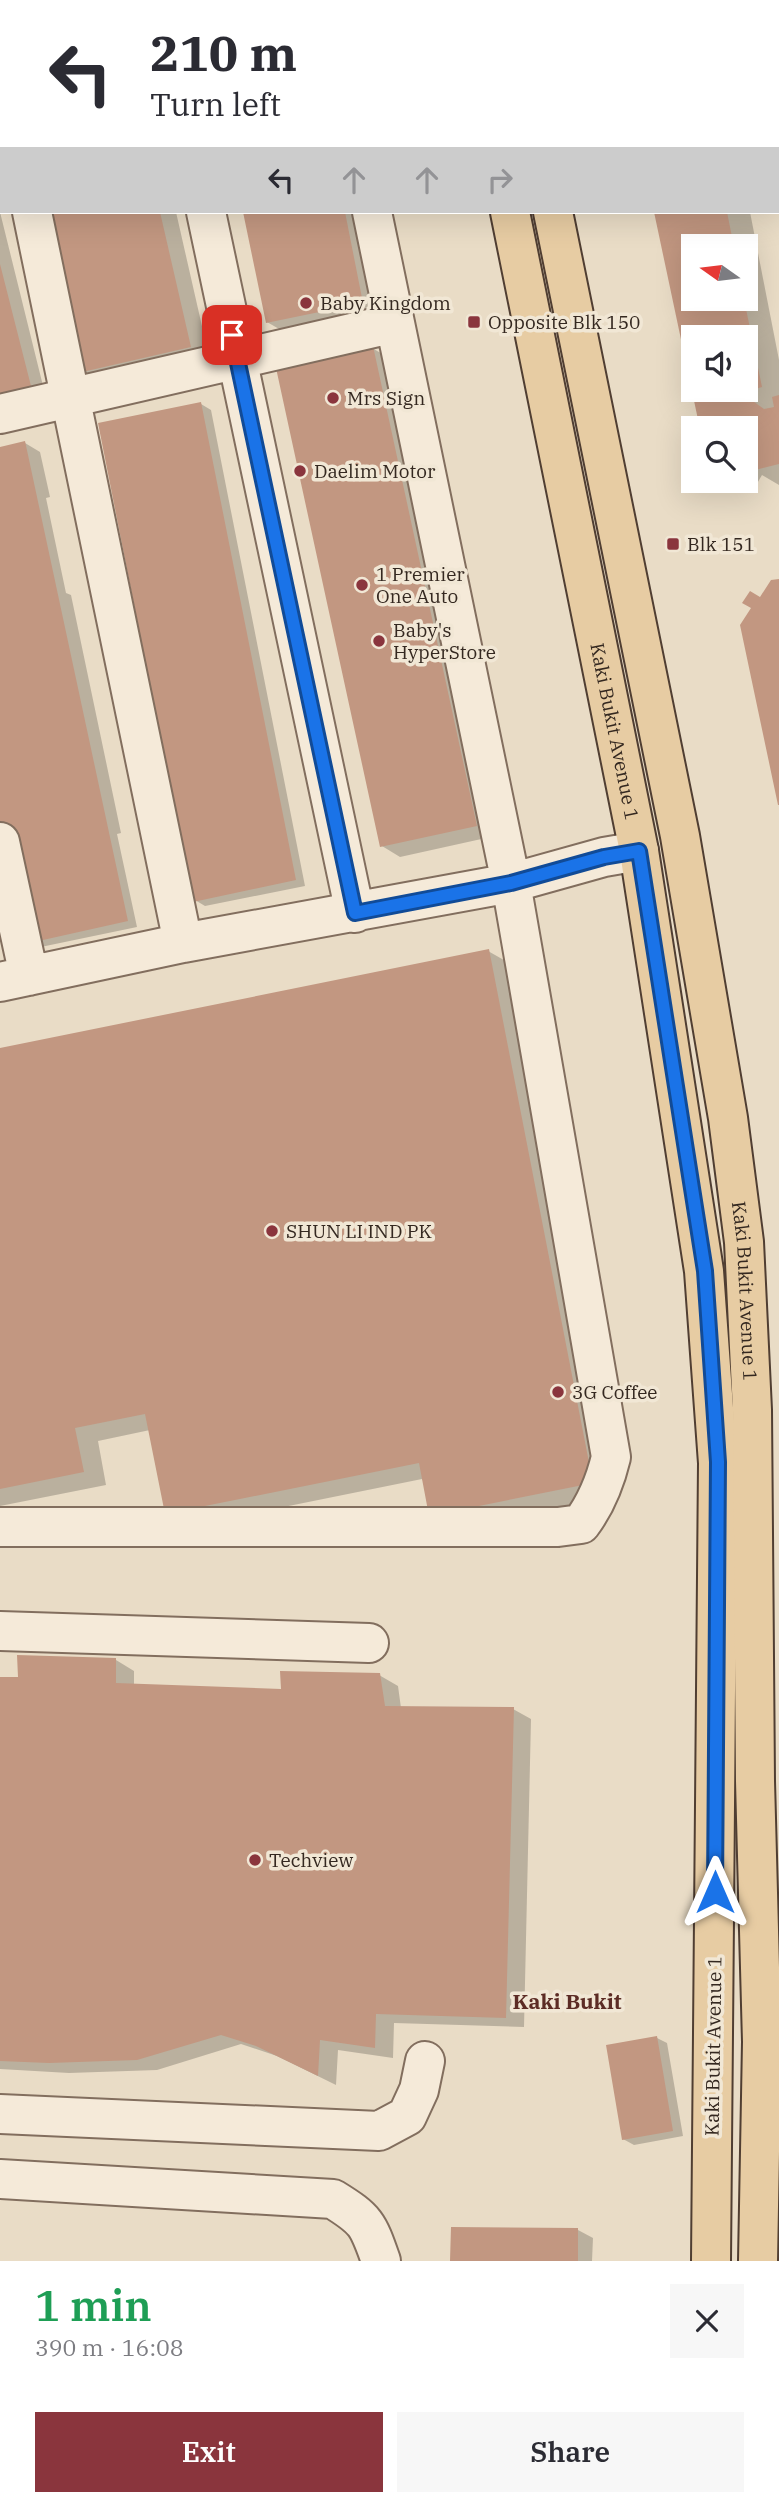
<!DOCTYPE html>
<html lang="en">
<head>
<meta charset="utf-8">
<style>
	:root { --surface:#fff; --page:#f7f7f7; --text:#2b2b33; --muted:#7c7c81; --accent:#8a353d }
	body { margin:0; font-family:"IBM Plex Serif",serif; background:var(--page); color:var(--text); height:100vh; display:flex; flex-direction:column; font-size:26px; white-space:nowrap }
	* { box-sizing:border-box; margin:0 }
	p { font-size:23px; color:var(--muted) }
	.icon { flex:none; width:38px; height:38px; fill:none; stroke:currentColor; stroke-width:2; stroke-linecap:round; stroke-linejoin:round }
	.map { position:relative; height:2261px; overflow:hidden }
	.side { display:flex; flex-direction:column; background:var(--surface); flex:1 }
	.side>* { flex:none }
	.banner { position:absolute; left:0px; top:0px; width:780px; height:214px; box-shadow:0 7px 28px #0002; background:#fff; color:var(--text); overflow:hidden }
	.needle { width:46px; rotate:284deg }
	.tools { position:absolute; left:681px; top:234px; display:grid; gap:14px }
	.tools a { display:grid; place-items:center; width:77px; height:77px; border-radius:0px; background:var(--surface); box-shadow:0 7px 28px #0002; font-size:35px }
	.pin { position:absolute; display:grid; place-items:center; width:60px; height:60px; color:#fff; margin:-30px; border-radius:14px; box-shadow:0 4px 10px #0006 }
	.me { position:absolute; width:77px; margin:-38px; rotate:0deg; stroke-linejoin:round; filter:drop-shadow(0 0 5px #0008) }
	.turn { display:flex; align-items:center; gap:24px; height:147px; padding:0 35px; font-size:32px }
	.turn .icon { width:91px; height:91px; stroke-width:2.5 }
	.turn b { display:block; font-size:49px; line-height:60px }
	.lanes { display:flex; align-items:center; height:66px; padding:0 35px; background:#0003; justify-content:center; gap:35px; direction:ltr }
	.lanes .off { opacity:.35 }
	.round { display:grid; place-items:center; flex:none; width:74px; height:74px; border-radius:0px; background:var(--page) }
	.headline { display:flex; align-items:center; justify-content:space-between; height:119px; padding:0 35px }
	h1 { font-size:42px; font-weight:600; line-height:52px; color:#1e9e55 }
	.primary-button { display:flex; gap:14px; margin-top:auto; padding:14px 35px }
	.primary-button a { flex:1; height:80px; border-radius:0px; background:var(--accent); color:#fff; font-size:28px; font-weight:600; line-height:80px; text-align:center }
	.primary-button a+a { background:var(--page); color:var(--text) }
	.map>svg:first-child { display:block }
</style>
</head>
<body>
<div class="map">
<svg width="779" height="2261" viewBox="0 0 779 2261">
	<rect width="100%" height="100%" fill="#e9dcc6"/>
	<path fill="#0003" fill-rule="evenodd" d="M0 0H128L129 2H2V25Z
		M202 0H317L318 2H203Z
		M684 0H725L728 2H675Z
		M0 212 46 398 0 410Z
		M44 212H176L209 357 98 382 79 371Z
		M245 212H360L381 313 286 333 267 322Z
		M656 212H750L779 360V485L762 475 755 487 744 481 746 338H693V388ZM693 247H746V299H693Z
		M372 348 391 359 495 836 400 857 382 846Z
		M201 404 211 410 305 886 205 906 195 900Z
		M25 443 40 452 50 497 46 498 66 593 71 595 121 833 117 834 137 927 36 948 0 821V448Z
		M488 951 511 964 616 1496 454 1528 422 1479 190 1526 150 1430 98 1441 106 1485 0 1506V1049Z
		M116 1660 134 1671V1686L283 1691 379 1675 398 1686 401 1708 513 1709 531 1719 524 2027 394 2023 393 2058 338 2050 336 2085 277 2056 241 2044 157 2070 69 2073 0 2069V1679H20Z
		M657 2038 667 2043 683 2136 634 2145 623 2139Z
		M578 2230 593 2238 592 2261H452Z"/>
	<path fill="#c29781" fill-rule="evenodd" d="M42 212H160L191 347 78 373Z
		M243 212H345L363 303 266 323Z
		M654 212H727L734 247H693V299H744L762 387 749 391 750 399 764 409 774 407 772 397 779 395V464L751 471 746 467V429H700ZM693 338H746V390H693Z
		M0 264 32 390 0 398Z
		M373 346 477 826 380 847 276 368Z
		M201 402 296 880 193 902 98 423Z
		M25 441 128 921 25 944 0 829V447Z
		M779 579V805H778L740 625 751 608 742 603 750 591 760 597 771 580Z
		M489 949 593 1483 429 1516 419 1463 165 1514 145 1414 75 1428 84 1472 0 1489V1048Z
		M17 1655 116 1658V1683L281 1689 280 1671 380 1673 385 1706 514 1707 506 2018 376 2014 375 2048 320 2040 318 2076 256 2046 221 2035 137 2060 49 2063 0 2061V1677H18Z
		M657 2036 673 2131 622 2140 606 2045Z
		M451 2227 578 2228V2261H450Z"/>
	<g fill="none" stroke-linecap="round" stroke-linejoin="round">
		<g stroke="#826e5e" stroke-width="42">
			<path id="minor" d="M161 0V2
				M328 0V2
				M0 58 2 67
				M32 212 183 943
				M206 212 355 913
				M0 414 395 323
				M0 842 29 976
				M0 982 183 943 511 883 604 857 639 851
				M0 1527H558L581 1524C596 1504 605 1482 611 1457L511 883 372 212
				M0 1631 369 1643
				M0 2114 379 2131 407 2116 419 2090 425 2061
				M0 2179 333 2199C367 2220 368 2224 381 2261"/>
		</g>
		<g stroke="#503e32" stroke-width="42">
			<g id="major">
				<path d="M459 0V2"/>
				<path d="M503 0 504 2"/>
				<path id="s1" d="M510 212 639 851 704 1271 718 1463 711 2261"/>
				<path id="s2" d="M553 212 680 836 728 1118 744 1242 752 1410 755 1781 762 2042 758 2261"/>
			</g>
		</g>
		<use href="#minor" stroke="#f5ead9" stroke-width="38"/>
		<use href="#major" stroke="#e7cca3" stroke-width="38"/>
	</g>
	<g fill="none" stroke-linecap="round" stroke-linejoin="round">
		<g stroke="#114b97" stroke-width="18">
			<path id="route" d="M232 335 355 913 511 883 604 857 639 851 705 1271 718 1462 715 1892"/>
		</g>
		<use href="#route" stroke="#1a73e8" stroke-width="12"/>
	</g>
	<g fill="#8a353d" stroke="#f1e7d5" stroke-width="2.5">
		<circle cx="306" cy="303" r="7"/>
		<rect x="467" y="315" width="14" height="14" rx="3.5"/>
		<circle cx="333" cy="398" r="7"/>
		<circle cx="300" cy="471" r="7"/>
		<rect x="666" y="537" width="14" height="14" rx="3.5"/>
		<circle cx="362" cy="585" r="7"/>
		<circle cx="379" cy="641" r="7"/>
		<circle cx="272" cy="1231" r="7"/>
		<circle cx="558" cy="1392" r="7"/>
		<circle cx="255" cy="1860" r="7"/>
	</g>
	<g text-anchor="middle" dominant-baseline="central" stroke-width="7" stroke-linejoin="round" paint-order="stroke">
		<g font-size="19" fill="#342820" stroke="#f1e7d5" text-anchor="start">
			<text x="320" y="303">Baby Kingdom</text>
			<text x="488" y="322">Opposite Blk 150</text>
			<text x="347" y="398">Mrs Sign</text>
			<text x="314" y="471">Daelim Motor</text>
			<text x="687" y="544">Blk 151</text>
			<text x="376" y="574">1 Premier<tspan x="376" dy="22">One Auto</tspan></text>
			<text x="393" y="630">Baby's<tspan x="393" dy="22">HyperStore</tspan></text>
			<text x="286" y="1231">SHUN LI IND PK</text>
			<text x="572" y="1392">3G Coffee</text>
			<text x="269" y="1860">Techview</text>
		</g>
		<g font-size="19" fill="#342820" stroke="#f1e7d5">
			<text stroke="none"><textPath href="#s1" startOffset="530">Kaki Bukit Avenue 1</textPath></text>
			<text stroke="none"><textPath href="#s2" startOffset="1097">Kaki Bukit Avenue 1</textPath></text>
			<text transform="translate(713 2046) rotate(-89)">Kaki Bukit Avenue 1</text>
		</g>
		<g font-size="21" font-weight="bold" fill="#5c2c25" stroke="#f1e7d5">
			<text x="567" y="2001">Kaki Bukit</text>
		</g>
	</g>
</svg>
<div class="tools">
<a><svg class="needle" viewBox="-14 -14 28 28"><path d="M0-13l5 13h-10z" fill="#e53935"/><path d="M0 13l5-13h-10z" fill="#7c7c81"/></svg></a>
<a><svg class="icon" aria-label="sound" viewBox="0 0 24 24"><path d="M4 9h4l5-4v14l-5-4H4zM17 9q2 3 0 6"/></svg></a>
<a><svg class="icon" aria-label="search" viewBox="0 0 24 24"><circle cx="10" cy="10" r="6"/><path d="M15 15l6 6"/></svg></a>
</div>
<div class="pin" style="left:232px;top:335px;background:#d93025"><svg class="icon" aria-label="arrive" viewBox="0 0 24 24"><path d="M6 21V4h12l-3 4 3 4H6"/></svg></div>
<svg class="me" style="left:715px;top:1892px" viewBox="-20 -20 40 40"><path d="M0-17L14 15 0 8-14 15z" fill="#1a73e8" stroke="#fff" stroke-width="4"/></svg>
<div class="banner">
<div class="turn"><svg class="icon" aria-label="left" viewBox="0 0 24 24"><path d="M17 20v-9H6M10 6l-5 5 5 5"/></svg><div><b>210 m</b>Turn left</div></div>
<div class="lanes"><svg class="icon" aria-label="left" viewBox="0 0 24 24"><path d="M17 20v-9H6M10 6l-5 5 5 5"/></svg><svg class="icon off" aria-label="ahead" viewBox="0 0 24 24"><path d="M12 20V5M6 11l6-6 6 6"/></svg><svg class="icon off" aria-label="ahead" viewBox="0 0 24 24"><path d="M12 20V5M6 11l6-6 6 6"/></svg><svg class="icon off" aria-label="right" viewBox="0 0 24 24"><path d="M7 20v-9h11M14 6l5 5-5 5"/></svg></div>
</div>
</div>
<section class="side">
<div class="headline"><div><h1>1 min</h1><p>390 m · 16:08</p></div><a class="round"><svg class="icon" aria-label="close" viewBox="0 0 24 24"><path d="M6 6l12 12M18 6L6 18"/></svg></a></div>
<div class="primary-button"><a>Exit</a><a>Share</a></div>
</section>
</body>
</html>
